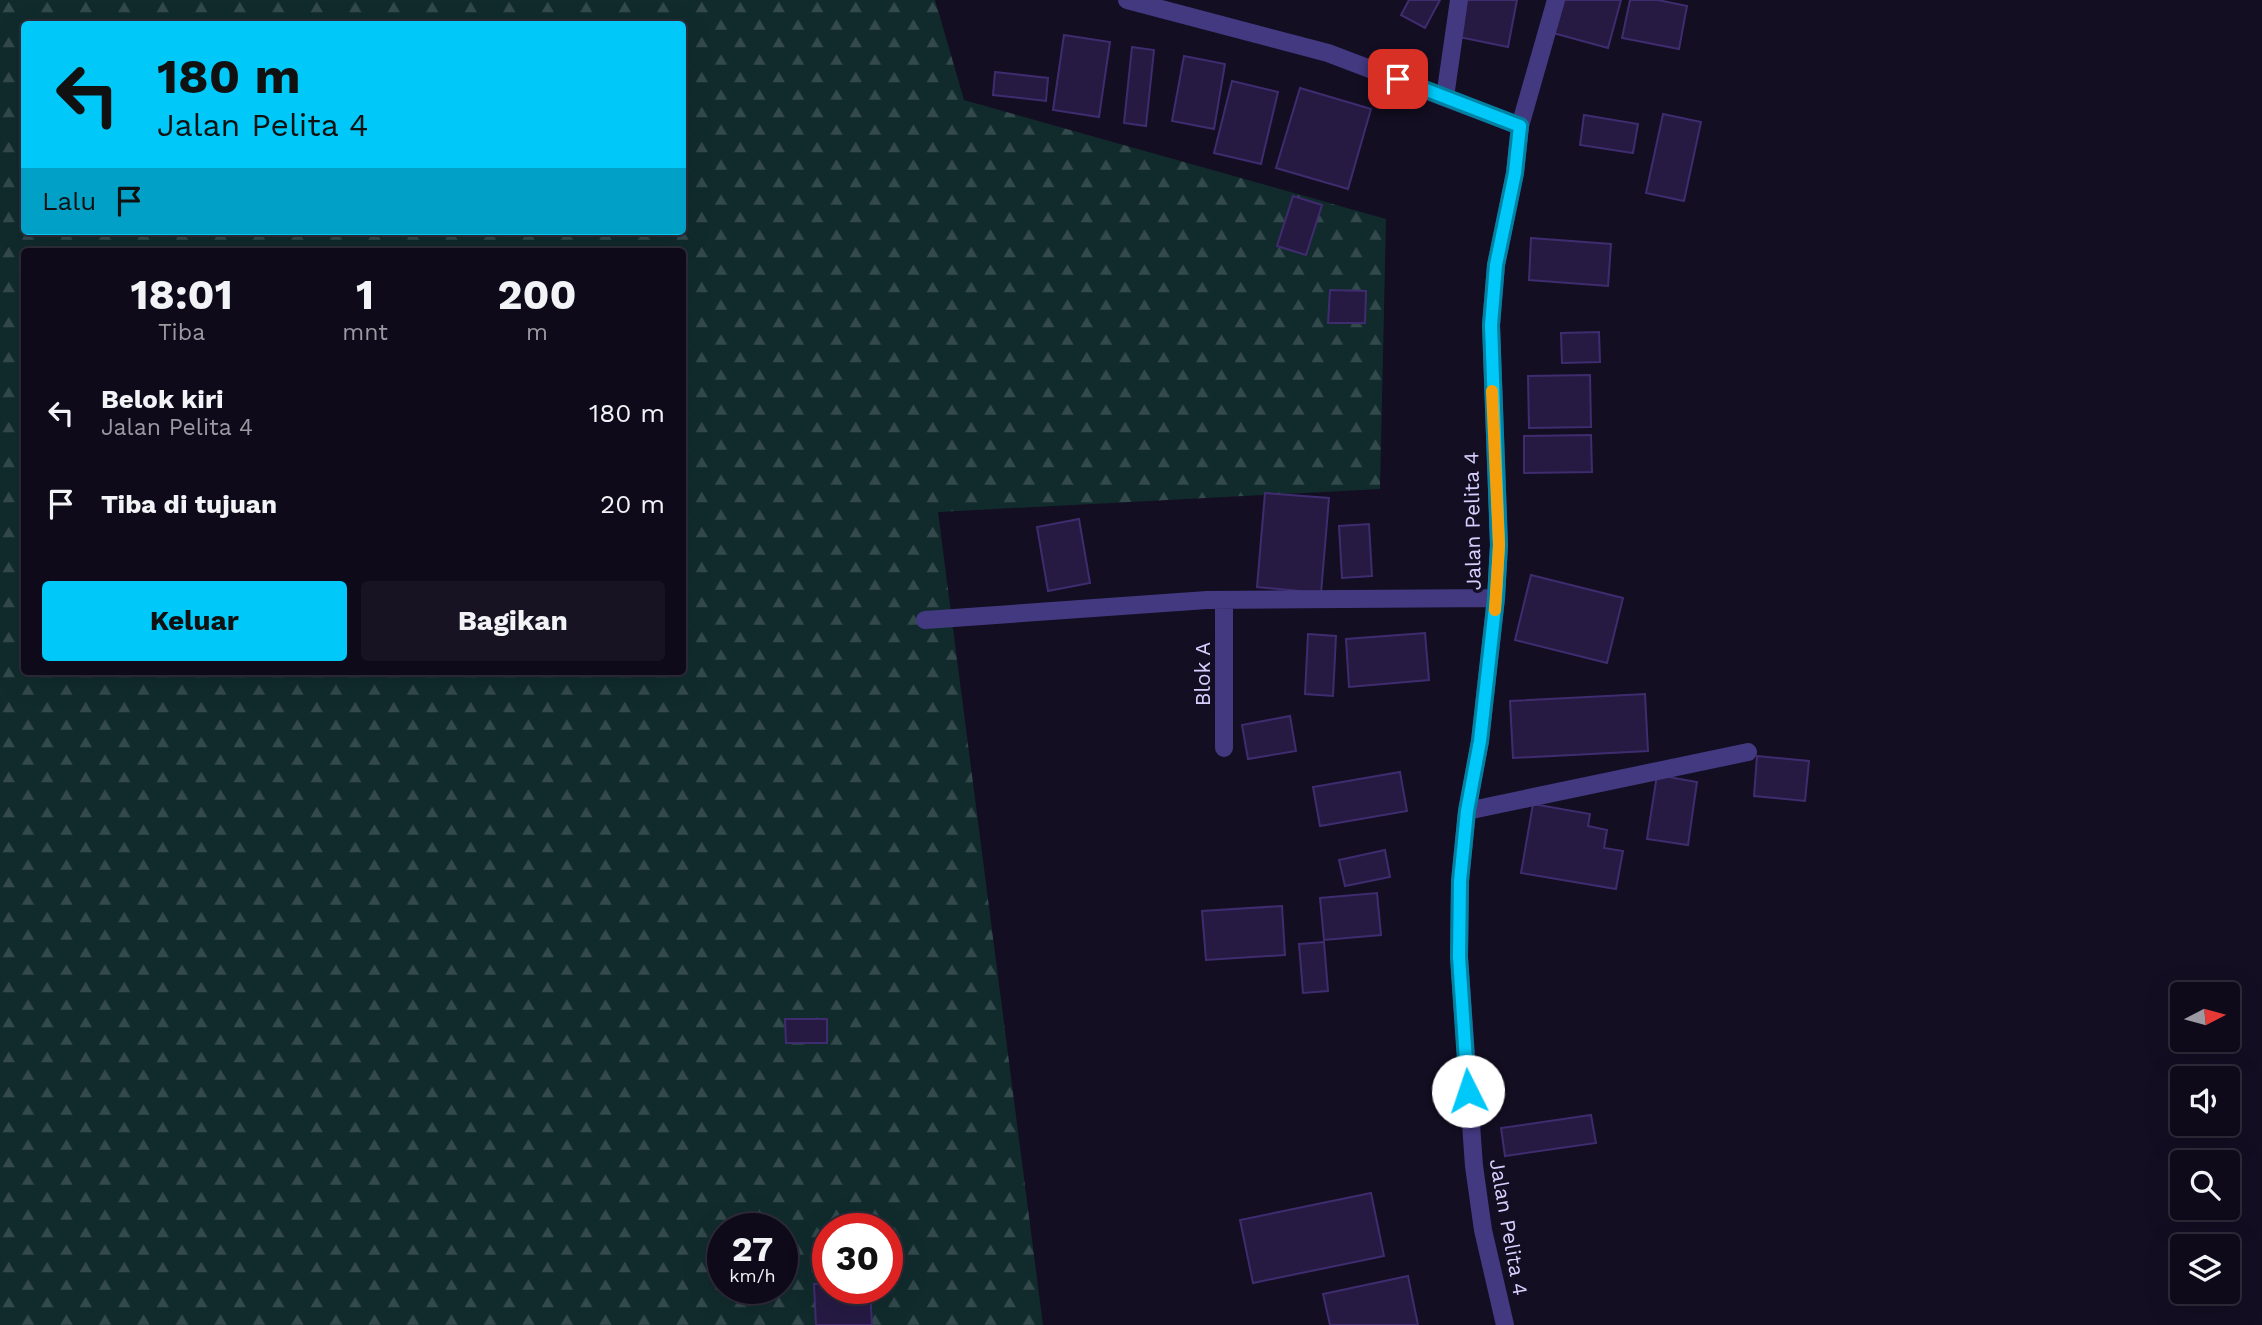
<!DOCTYPE html>
<html lang="id">
<head>
<meta charset="utf-8">
<style>
	:root { --surface:#0e0a1a; --page:#171323; --text:#f1f3f6; --muted:#9b9aa2; --line:#2e2b39; --accent:#00c9f9 }
	body { margin:0; font-family:"Work Sans",sans-serif; background:var(--page); color:var(--text); height:100vh; display:flex; flex-direction:column; font-size:26px; white-space:nowrap }
	* { box-sizing:border-box; margin:0 }
	p { font-size:23px; color:var(--muted) }
	.icon { flex:none; width:38px; height:38px; fill:none; stroke:currentColor; stroke-width:2; stroke-linecap:round; stroke-linejoin:round }
	.map { position:relative; flex:1; overflow:hidden }
	.panel { position:absolute; left:21px; top:248px; width:665px; height:427px; display:flex; flex-direction:column; background:var(--surface); border-radius:7px; box-shadow:0 7px 28px #0002,0 0 0 2px var(--line) }
	.panel>* { flex:none }
	.hud { position:absolute; left:21px; top:21px; width:665px; height:214px; border-radius:7px; box-shadow:0 7px 28px #0002,0 0 0 2px var(--line); background:#00c9f9; color:#111; overflow:hidden }
	.needle { width:46px; rotate:84deg }
	.controls { position:absolute; left:2170px; top:982px; display:grid; gap:14px }
	.controls a { display:grid; place-items:center; width:70px; height:70px; border-radius:7px; background:var(--surface); box-shadow:0 7px 28px #0002,0 0 0 2px var(--line); font-size:35px }
	.speed { position:absolute; left:707px; top:1213px; display:flex; gap:14px; font-size:35px; font-weight:700; text-align:center }
	.speed>* { display:grid; place-content:center; width:91px; height:91px; border-radius:50%; background:var(--surface); box-shadow:0 7px 28px #0002,0 0 0 2px var(--line); line-height:1 }
	.speed small { font-size:18px; font-weight:400 }
	.speed .limit { border:10px solid #d22; background:#fff; color:#111 }
	.pin { position:absolute; display:grid; place-items:center; width:60px; height:60px; color:#fff; margin:-30px; border-radius:14px; box-shadow:0 4px 10px #0006 }
	.me { position:absolute; width:77px; margin:-38px; rotate:356deg; stroke-linejoin:round; filter:drop-shadow(0 0 5px #0008) }
	.turn { display:flex; align-items:center; gap:24px; height:147px; padding:0 21px; font-size:32px }
	.turn .icon { width:91px; height:91px; stroke-width:2.5 }
	.turn b { display:block; font-size:49px; line-height:60px }
	.then { display:flex; align-items:center; height:66px; padding:0 21px; background:#0003; gap:14px; font-size:26px }
	.eta { display:flex; justify-content:space-evenly; align-items:center; height:119px; text-align:center }
	.eta b { font-size:42px; font-weight:700; line-height:49px }
	.cta { display:flex; gap:14px; margin-top:auto; padding:14px 21px }
	.cta a { flex:1; height:80px; border-radius:7px; background:var(--accent); color:#111; font-size:28px; font-weight:700; line-height:80px; text-align:center }
	.cta a+a { background:var(--page); color:var(--text) }
	ul { padding:0; list-style:none }
	li { display:flex; align-items:center; gap:21px; height:91px; padding:0 21px }
	li div { flex:1 }
	li b { display:block; font-size:26px }
	li em { font-style:normal }
	.map>svg:first-child { display:block }
</style>
</head>
<body>
<div class="map">
<svg width="2262" height="1325" viewBox="0 0 2262 1325">
	<defs>
		<pattern id="forest-firs" width="22" height="20" patternUnits="userSpaceOnUse" patternTransform="scale(1.75)"><rect width="22" height="20" fill="#112b2c"/><path d="M5 1l3.5 6h-7zM16 11l3.5 6h-7z" fill="#33494c"/></pattern>
	</defs>
	<rect width="100%" height="100%" fill="#130e22"/>
	<path fill="url(#forest-firs)" fill-rule="evenodd" d="M0 0H935L964 100 1386 219 1380 489 938 512 1043 1325H0ZM24 24H682V231H24ZM24 252H682V672H24ZM723 1228H782V1288H723ZM828 1228H887V1288H828Z"/>
	<path fill="#261a43" stroke="#3f2c6f" stroke-width="2" d="M1409 0H1440L1425 28 1401 15Z
		M1466 0H1517L1508 47 1459 37Z
		M1562 0H1621L1608 48 1553 33Z
		M1630 0H1658L1687 6 1679 49 1622 38Z
		M1064 35 1110 42 1099 117 1053 110Z
		M1132 47 1154 50 1146 126 1124 123Z
		M1184 56 1225 64 1214 129 1172 121Z
		M995 72 1048 78 1046 101 993 95Z
		M1232 81 1278 92 1261 164 1214 153Z
		M1300 88 1371 109 1348 189 1276 168Z
		M1663 114 1701 122 1684 201 1646 193Z
		M1584 115 1638 124 1633 153 1580 145Z
		M1293 196 1322 205 1306 255 1277 246Z
		M1531 238 1611 244 1608 286 1529 280Z
		M1330 290 1366 291 1365 323H1328Z
		M1599 332 1600 362 1562 363 1561 333Z
		M1590 375 1591 427 1529 428 1528 376Z
		M1591 435 1592 472 1524 473V436Z
		M1265 493 1329 498 1321 593 1257 587Z
		M1079 519 1090 583 1048 591 1037 527Z
		M1369 524 1372 576 1342 578 1339 526Z
		M1531 575 1623 598 1607 663 1515 640Z
		M1425 633 1429 680 1349 687 1346 639Z
		M1308 634 1336 636 1333 696 1305 694Z
		M1645 694 1648 751 1513 758 1510 701Z
		M1290 716 1296 751 1248 759 1242 725Z
		M1757 756 1809 761 1805 801 1754 796Z
		M1400 772 1407 811 1320 826 1313 787Z
		M1657 775 1697 782 1688 845 1647 839Z
		M1533 804 1590 814 1588 826 1607 830 1604 848 1623 851 1616 889 1521 873Z
		M1385 850 1390 877 1345 886 1339 860Z
		M1377 893 1381 935 1324 940 1320 898Z
		M1282 906 1285 955 1206 960 1202 911Z
		M1324 942 1328 991 1303 993 1299 944Z
		M785 1019H827V1043H786Z
		M1591 1115 1596 1143 1505 1156 1501 1128Z
		M1371 1193 1384 1256 1253 1283 1240 1220Z
		M1408 1276 1418 1325H1330L1323 1294Z
		M828 1283V1288H870L872 1325H816L814 1284Z"/>
	<g fill="none" stroke-linecap="round" stroke-linejoin="round">
		<path stroke="#423981" stroke-width="18" d="M1127 0 1328 53 1520 126 1515 173 1496 265 1491 325 1499 545 1496 598 1480 741 1467 811 1460 881 1459 957 1474 1166 1483 1230 1505 1325
			M1445 97 1459 0
			M1520 126 1556 0
			M1224 600V748
			M925 620 1207 600 1496 598
			M1467 811 1748 752"/>
	</g>
	<g fill="none" stroke-linecap="round" stroke-linejoin="round">
		<g stroke="#0083a2" stroke-width="18">
			<path id="route" d="M1398 79 1520 126 1515 173 1496 265 1491 325 1499 545 1496 598 1480 741 1467 811 1460 881 1459 957 1468 1091"/>
		</g>
		<use href="#route" stroke="#00c9f9" stroke-width="12"/>
		<path stroke="#f59e0b" stroke-width="12" d="M1492 391 1499 545 1495 610"/>
	</g>
	<g text-anchor="middle" dominant-baseline="central" stroke-width="7" stroke-linejoin="round" paint-order="stroke">
		<g font-size="21" fill="#d9cfff" stroke="#130e22">
			<text transform="translate(1472 521) rotate(-91)">Jalan Pelita 4</text>
			<text transform="translate(1202 674) rotate(-90)">Blok A</text>
			<text transform="translate(1509 1227) rotate(80)">Jalan Pelita 4</text>
		</g>
	</g>
</svg>
<div class="controls">
<a><svg class="needle" viewBox="-14 -14 28 28"><path d="M0-13l5 13h-10z" fill="#e53935"/><path d="M0 13l5-13h-10z" fill="#9b9aa2"/></svg></a>
<a><svg class="icon" aria-label="sound" viewBox="0 0 24 24"><path d="M4 9h4l5-4v14l-5-4H4zM17 9q2 3 0 6"/></svg></a>
<a><svg class="icon" aria-label="search" viewBox="0 0 24 24"><circle cx="10" cy="10" r="6"/><path d="M15 15l6 6"/></svg></a>
<a><svg class="icon" aria-label="layers" viewBox="0 0 24 24"><path d="M12 4l9 5-9 5-9-5zM3 14l9 5 9-5"/></svg></a>
</div>
<div class="speed"><div>27<small>km/h</small></div><div class="limit">30</div></div>
<div class="pin" style="left:1398px;top:79px;background:#d93025"><svg class="icon" aria-label="arrive" viewBox="0 0 24 24"><path d="M6 21V4h12l-3 4 3 4H6"/></svg></div>
<svg class="me" style="left:1468px;top:1091px" viewBox="-20 -20 40 40"><circle r="19" fill="#fff"/><path d="M0-13L10 11 0 6-10 11z" fill="#00c9f9"/></svg>
<div class="hud">
<div class="turn"><svg class="icon" aria-label="left" viewBox="0 0 24 24"><path d="M17 20v-9H6M10 6l-5 5 5 5"/></svg><div><b>180 m</b>Jalan Pelita 4</div></div>
<div class="then">Lalu<svg class="icon" aria-label="arrive" viewBox="0 0 24 24"><path d="M6 21V4h12l-3 4 3 4H6"/></svg></div>
</div>
<section class="panel">
<div class="eta">
<div><b>18:01</b><p>Tiba</p></div>
<div><b>1</b><p>mnt</p></div>
<div><b>200</b><p>m</p></div>
</div>
<ul>
<li><svg class="icon" aria-label="left" viewBox="0 0 24 24"><path d="M17 20v-9H6M10 6l-5 5 5 5"/></svg><div><b>Belok kiri</b><p>Jalan Pelita 4</p></div><em>180 m</em></li>
<li><svg class="icon" aria-label="arrive" viewBox="0 0 24 24"><path d="M6 21V4h12l-3 4 3 4H6"/></svg><div><b>Tiba di tujuan</b></div><em>20 m</em></li>
</ul>
<div class="cta"><a>Keluar</a><a>Bagikan</a></div>
</section>
</div>
</body>
</html>
